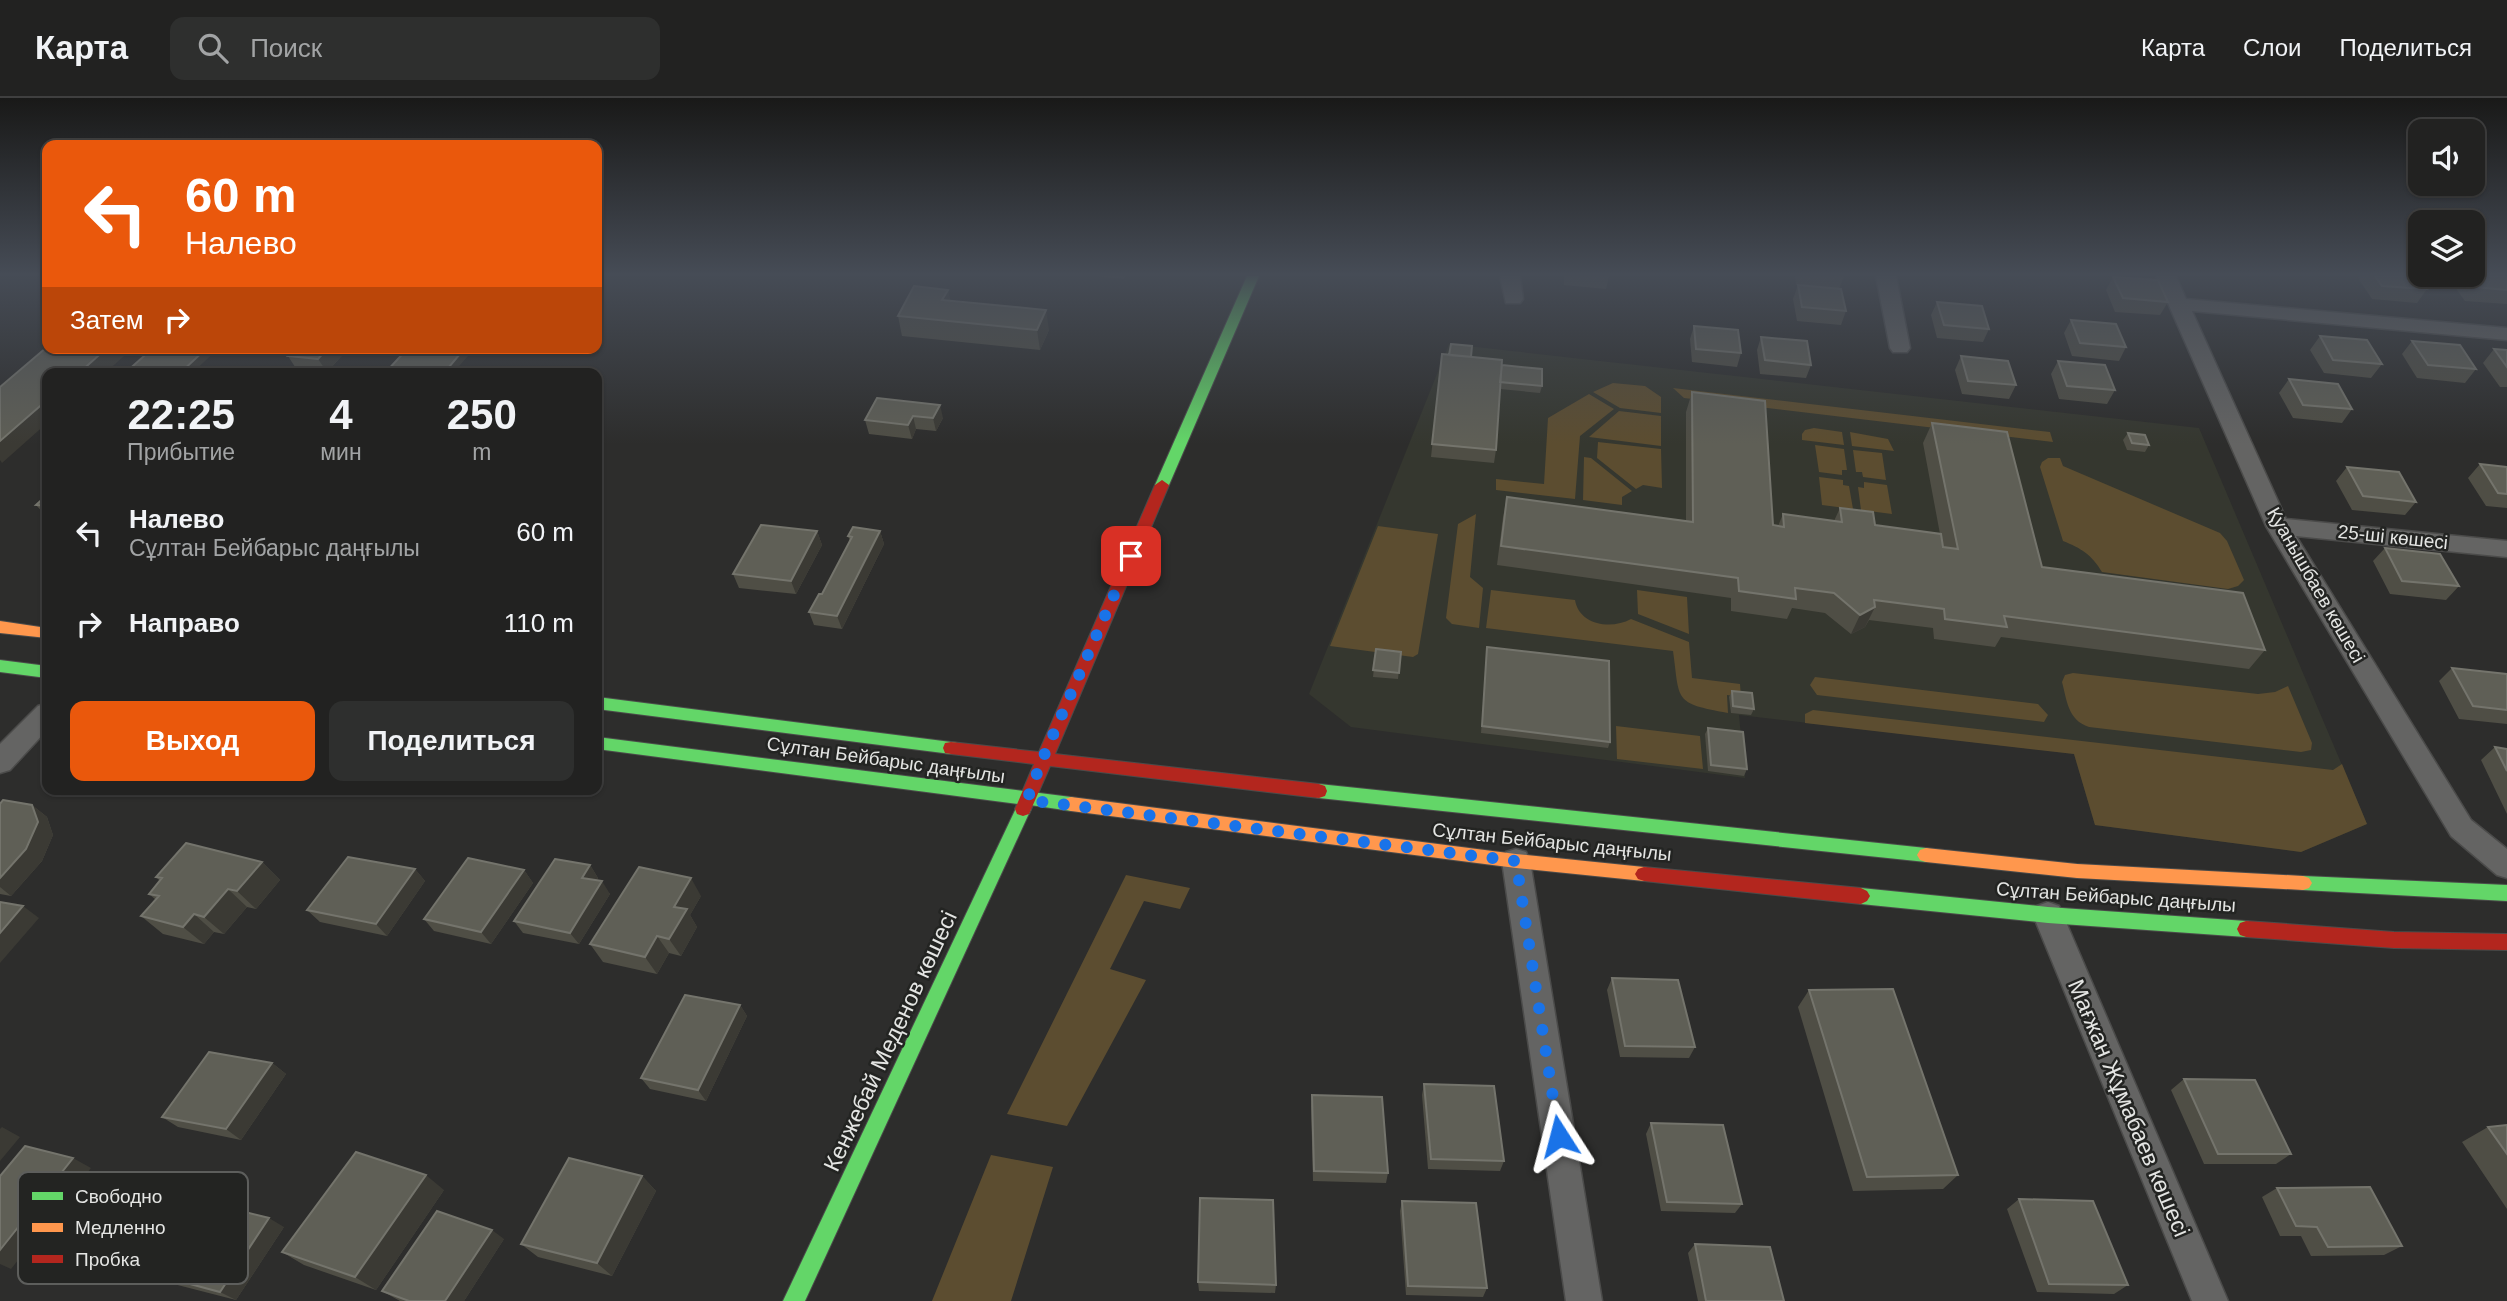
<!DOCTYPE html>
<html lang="ru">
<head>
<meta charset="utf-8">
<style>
	:root { --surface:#222221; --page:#2e2f2e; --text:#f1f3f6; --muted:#a2a4a5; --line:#3f3f3f; --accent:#ea580c }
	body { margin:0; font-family:Arial,sans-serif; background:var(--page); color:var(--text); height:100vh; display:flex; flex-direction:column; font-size:26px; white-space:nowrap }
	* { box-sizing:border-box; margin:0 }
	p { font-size:23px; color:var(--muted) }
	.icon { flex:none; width:38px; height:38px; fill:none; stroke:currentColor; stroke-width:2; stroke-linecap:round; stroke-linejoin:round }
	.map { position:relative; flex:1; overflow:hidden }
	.drawer { position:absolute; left:42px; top:270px; width:560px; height:427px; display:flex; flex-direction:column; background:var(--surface); border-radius:14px; box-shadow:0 2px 5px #0004,0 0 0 2px var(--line) }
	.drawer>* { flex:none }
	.guide { position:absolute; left:42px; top:42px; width:560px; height:214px; border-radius:14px; box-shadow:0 2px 5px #0004,0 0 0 2px var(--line); background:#ea580c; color:#fff; overflow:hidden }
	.tools { position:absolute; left:2408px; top:21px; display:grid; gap:14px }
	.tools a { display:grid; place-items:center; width:77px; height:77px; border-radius:14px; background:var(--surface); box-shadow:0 2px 5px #0004,0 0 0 2px var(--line); font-size:35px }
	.pin { position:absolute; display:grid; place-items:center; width:60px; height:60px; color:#fff; margin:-30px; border-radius:14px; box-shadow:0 4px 10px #0006 }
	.me { position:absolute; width:77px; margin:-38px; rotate:351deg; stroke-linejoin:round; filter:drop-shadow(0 0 5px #0008) }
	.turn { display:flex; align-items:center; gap:24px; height:147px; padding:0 28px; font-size:32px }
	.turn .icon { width:91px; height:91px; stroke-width:2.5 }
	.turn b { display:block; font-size:49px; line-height:60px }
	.then { display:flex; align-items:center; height:66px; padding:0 28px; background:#0003; gap:14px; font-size:26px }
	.eta { display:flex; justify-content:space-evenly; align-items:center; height:119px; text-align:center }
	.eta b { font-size:42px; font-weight:700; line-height:49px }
	.button { display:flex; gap:14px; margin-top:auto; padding:14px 28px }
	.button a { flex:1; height:80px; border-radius:14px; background:var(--accent); color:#fff; font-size:28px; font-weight:700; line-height:80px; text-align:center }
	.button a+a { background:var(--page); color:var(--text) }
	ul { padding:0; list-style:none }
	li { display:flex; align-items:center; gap:21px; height:91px; padding:0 28px }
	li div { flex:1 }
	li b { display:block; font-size:26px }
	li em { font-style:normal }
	header { display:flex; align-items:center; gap:42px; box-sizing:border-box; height:98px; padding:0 35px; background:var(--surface); border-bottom:2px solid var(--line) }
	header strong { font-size:33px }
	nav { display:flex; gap:38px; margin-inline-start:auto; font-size:24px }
	.search { width:490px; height:63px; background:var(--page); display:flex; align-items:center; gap:18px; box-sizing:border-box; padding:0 24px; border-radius:14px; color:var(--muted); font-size:26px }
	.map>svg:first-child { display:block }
</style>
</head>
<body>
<header>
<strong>Карта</strong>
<div class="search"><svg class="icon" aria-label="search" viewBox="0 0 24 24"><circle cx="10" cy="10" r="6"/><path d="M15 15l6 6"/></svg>Поиск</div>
<nav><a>Карта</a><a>Слои</a><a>Поделиться</a></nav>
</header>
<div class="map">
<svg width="2507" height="1203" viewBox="0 0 2507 1203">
	<rect width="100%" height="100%" fill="#2d2d2c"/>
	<path fill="#35372f" d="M1449 246 2199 330 2367 726 2301 754 2095 727 2074 656 1739 617 1745 680 1351 629 1309 596Z"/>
	<path fill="#5c4d30" d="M1613 285 1645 288 1661 299V315L1620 310 1593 294Z
		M1673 290 2050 334 2053 344 1684 300Z
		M1589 296 1614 311 1580 338 1575 401 1496 392V381L1544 386 1548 320Z
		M1619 313 1661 318V348L1589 339Z
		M1814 330 1842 334 1844 347 1802 342V336L1805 332Z
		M1850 334 1888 341 1894 353 1852 348Z
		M1598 344 1661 351 1662 390 1643 387 1636 391 1597 360Z
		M1815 347 1844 351 1847 372H1842V377L1819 374Z
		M1853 352 1882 355 1886 382 1863 379 1862 374H1856Z
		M1584 359 1591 360 1632 393 1622 399V407L1583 402Z
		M2048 360H2060L2063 368 2220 435 2227 443 2244 482 2238 488 2228 491 2102 474C2092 457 2081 450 2063 443L2040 369 2042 364Z
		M1819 379 1843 382V387L1849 388 1853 411 1822 407Z
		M1864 384 1887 387 1892 416 1861 412 1858 389 1864 390Z
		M1476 416 1470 479 1483 490 1479 530 1452 526 1446 520 1458 426Z
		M1378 428 1438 436 1418 556 1413 559 1330 548Z
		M1491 492 1575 502C1579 527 1611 532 1631 521L1689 544 1692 580 1740 586 1741 599 1727 597 1728 615C1673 605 1680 603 1673 553L1486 530Z
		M1637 492 1687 499 1689 536 1638 516Z
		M2073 575 2258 596 2275 594 2288 588 2312 645 2311 652 2301 654 2089 629C2068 622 2067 603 2062 584L2065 577Z
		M1815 579 2038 606 2048 617 2044 624 1817 597 1810 587Z
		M1813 612 2333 672 2342 666 2367 726 2301 754 2095 727 2074 656 1805 625V616Z
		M1616 628 1700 638 1703 671 1617 661Z
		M1126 777 1190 790 1180 811 1144 803 1110 871 1146 882 1067 1028 1007 1016Z
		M991 1057 1053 1069 1011 1203H932Z"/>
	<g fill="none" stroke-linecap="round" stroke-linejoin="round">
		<g stroke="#4b4b4a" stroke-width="3">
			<path id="street" d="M1500 178H1520L1523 201 1520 205H1506Z
				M1876 178H1896L1910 250 1907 254H1893L1890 250Z
				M2156 178H2176L2186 201 2507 230V242L2192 213 2286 421 2507 443V459L2296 438 2471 722 2507 751V780L2497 777 2451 738 2266 428Z
				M47 605V632L10 672 0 675V646L38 608Z
				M1516 751 1526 754 1530 763 1602 1203H1566L1502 763 1506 754Z
				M2048 804 2059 808 2063 817 2228 1203H2192L2033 817 2037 808Z"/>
		</g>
		<g stroke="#4b4b4a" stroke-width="2">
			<path id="fast" d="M1247 178H1259L1169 387 1162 392 1157 390 1155 387Z
				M0 562 47 568V580L0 574Z
				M597 599 951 644 957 645 959 650 957 655 951 656 597 611Z
				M597 639 1071 699 1077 701 1079 706 1077 711 1071 713 1030 707 1031 711 805 1203H783L1018 706 597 651Z
				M1319 686 1926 750 1932 752 1935 757 1932 762 1926 764 1319 700 1313 698 1311 693 1313 688Z
				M2303 778 2507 787V803L2303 792 2297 790 2294 785 2297 780Z
				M1861 790 2048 809 2246 823 2252 825 2255 831 2252 837 2246 839 2048 825 1861 806 1855 803 1852 798 1855 793Z"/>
		</g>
		<g stroke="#4b4b4a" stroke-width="2">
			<path id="slow" d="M0 523 47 530V540L0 535Z
				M1071 699 1516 756 1644 769 1650 771 1653 776 1650 781 1644 783 1516 770 1071 713 1065 711 1063 706 1065 701Z
				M1926 750 2077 766 2303 778 2309 780 2312 785 2309 790 2303 792 2077 780 1926 764 1920 762 1917 757 1920 752Z"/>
		</g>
		<g stroke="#4b4b4a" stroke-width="2">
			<path id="jam" d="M1162 382 1169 387 1055 656 1319 686 1325 688 1327 693 1325 698 1319 700 1050 668 1029 716 1023 718 1017 716 1015 711 1034 666 951 656 945 655 943 650 945 645 951 644 1039 654 1155 387Z
				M1644 769 1861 790 1867 793 1870 798 1867 803 1861 806 1644 783 1638 781 1635 776 1638 771Z
				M2246 823 2394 834 2507 836V852L2394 850 2246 839 2240 837 2237 831 2240 825Z"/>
		</g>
		<use href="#street" fill="#646463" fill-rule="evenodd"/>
		<use href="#fast" fill="#63d668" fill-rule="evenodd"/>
		<use href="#slow" fill="#ff974d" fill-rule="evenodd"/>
		<use href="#jam" fill="#b3261e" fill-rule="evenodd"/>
	</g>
	<path fill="#4f4e45" d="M1095 178H1125L1124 181Z
		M1564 178H1609L1606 191 1564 187Z
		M1795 178H1844L1839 191 1796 187Z
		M2360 178H2418L2427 191 2417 205 2372 201 2358 180Z
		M2452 178H2507V206L2465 203 2449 181Z
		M2113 179 2168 204 2160 217 2115 214 2106 192Z
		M1798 187 1846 213 1841 227 1797 223 1793 201Z
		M948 192 950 203 1049 232 1040 252 902 238 898 218Z
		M1937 204 1989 231 1983 244 1937 240 1931 217Z
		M2071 222 2126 249 2119 263 2072 258 2064 235Z
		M1694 228 1741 255 1737 269 1692 264 1690 241Z
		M2320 238 2382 266 2371 280 2324 275 2310 252Z
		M1761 239 1811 267 1806 280 1760 276 1757 252Z
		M2412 243 2476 271 2465 285 2417 280 2402 256Z
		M296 250H349L327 274 297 272 288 258Z
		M2494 251 2507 252V289H2500L2483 265Z
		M1442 256 1471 259 1501 268 1542 288 1540 295 1500 291 1496 352 1494 365 1431 359Z
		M1961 258 2016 287 2009 301 1962 296 1955 272Z
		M2058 263 2115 292 2107 306 2059 301 2051 276Z
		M2289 281 2352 311 2342 325 2293 320 2279 295Z
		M1692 294 1773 427 1778 428 1783 416 1834 423 1840 410 1875 427 1940 436 1923 345 1932 325 2042 469 2265 552 2249 571 2001 539 1995 549 1934 541 1933 530 1869 522 1865 529 1851 536 1825 515 1792 510 1787 521 1731 513V500L1497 467 1503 419 1507 399 1686 423V314Z
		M877 300 943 320 936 333 916 331 912 341 869 336 865 322Z
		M2128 335 2149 347 2145 354 2127 352 2123 342Z
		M2480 366 2507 369V410L2486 408 2468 380Z
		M2347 369 2416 404 2405 417 2352 412 2336 383Z
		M47 397V419L36 407Z
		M817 433 822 447 796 496 739 490 733 476Z
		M880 433 884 446 842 531 814 527 809 514 822 496 850 443 848 438Z
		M2385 450 2459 488 2446 502 2390 496 2373 463Z
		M1487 549 1610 644 1608 650 1481 635Z
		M1376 551 1401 554 1398 581 1373 579Z
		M2452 570 2507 576V626L2459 621 2439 583Z
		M1732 593 1754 611 1751 617 1731 615 1729 599Z
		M1708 630 1747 671 1744 678 1708 673 1705 636Z
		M2495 649 2507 651V716L2481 662Z
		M0 706 32 707 47 719 53 737 42 763 11 798 0 796Z
		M262 764 280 782 256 811 247 809 224 836 214 834 204 846 163 836 141 818 156 802 149 796 160 783 156 779Z
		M590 767 598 780 597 782 610 796 579 846 523 835 514 823Z
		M415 771 425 783 387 838 320 824 307 812Z
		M524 772 533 785 491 846 434 833 424 821Z
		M701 798 690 817 697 829 681 858 669 855 657 876 603 864 590 846Z
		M1612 880 1695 949 1689 960 1620 959 1607 892Z
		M1809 892 1958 1077 1943 1091 1853 1093 1798 909Z
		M740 907 747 918 706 1003 650 991 641 980Z
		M272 965 286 976 241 1042 178 1029 162 1019Z
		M2184 981 2291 1056 2276 1066H2204L2171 992Z
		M1424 986 1504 1063 1500 1073 1428 1071 1422 997Z
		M1312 997 1388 1075 1386 1085 1313 1083 1311 1008Z
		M1651 1025 1742 1106 1735 1115 1661 1113 1646 1036Z
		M2507 1027V1111L2462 1044 2488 1029Z
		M642 1078 656 1093 612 1178 538 1159 521 1146Z
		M2277 1090 2402 1148 2384 1157 2311 1158 2301 1138H2280L2262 1099Z
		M444 1092 376 1192 304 1167 282 1154Z
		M2019 1101 2128 1187 2114 1196 2037 1194 2007 1111Z
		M1402 1103 1487 1190 1483 1199 1406 1197 1400 1113Z
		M284 1129 236 1202 162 1183 145 1174Z
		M504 1141 464 1203H400L382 1193Z
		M1695 1146 1784 1203H1698L1688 1155Z
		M1198 1184 1276 1187 1275 1195 1199 1193Z"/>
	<path fill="#3b3a34" d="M948 192 952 211 942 202Z
		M1046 212 1049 232 1040 252 1037 232Z
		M107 250H133L105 275H79Z
		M207 250H219L192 275H180Z
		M328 250H349L327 274 318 261Z
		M465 250H475L453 275H444Z
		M47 302V325L2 365 0 362V343Z
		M940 307 943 320 936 333 933 320Z
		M913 318 916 331 912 341 908 327Z
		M817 433 822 447 796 496 791 483Z
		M880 433 884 446 842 531 837 518Z
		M1875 509 1865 529 1851 536 1860 517Z
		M32 707 47 719 53 737 42 763 11 798 0 789V780Z
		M262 764 280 782 256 811 237 793Z
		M590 767 598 780 590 792 582 780Z
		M415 771 425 783 387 838 376 826Z
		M524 772 533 785 491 846 481 834Z
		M691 780 701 798 690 817 697 829 681 858 669 841 674 809Z
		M602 783 610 796 579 846 570 835Z
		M228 791 247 809 224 836 204 819Z
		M23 808 39 820 0 865V835Z
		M194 816 214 834 204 846 183 829Z
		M657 838 669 855 657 876 645 859Z
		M740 907 747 918 706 1003 698 992Z
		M272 965 286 976 241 1042 226 1031Z
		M2 1029 20 1039 0 1063V1031Z
		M73 1060 91 1070 11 1171 0 1166V1152Z
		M426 1077 444 1092 376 1192 355 1179Z
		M642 1078 656 1093 612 1178 597 1165Z
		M269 1120 284 1129 236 1202 220 1194Z
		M492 1132 504 1141 464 1203H445Z"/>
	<path fill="#5f5f56" stroke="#74746c" stroke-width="2" d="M2375 178H2418L2427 191 2382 188Z
		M2467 178H2507V192L2475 189Z
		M2113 179 2158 182 2168 204 2123 200Z
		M1798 187 1841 191 1846 213 1802 209Z
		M914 188 948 192 942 202 1046 212 1037 232 898 218Z
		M1937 204 1982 208 1989 231 1944 227Z
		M2071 222 2116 226 2126 249 2080 245Z
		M1694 228 1738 232 1741 255 1696 251Z
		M2320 238 2367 242 2382 266 2333 262Z
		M1761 239 1807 243 1811 267 1765 262Z
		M2412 243 2460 247 2476 271 2428 267Z
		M1451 246 1472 248 1471 259 1449 257Z
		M47 249 107 250 79 275H47V302L0 343V289Z
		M153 250H207L180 275H125Z
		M296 250H328L318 261 288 258Z
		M408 250H465L444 275H385Z
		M2494 251 2507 252V269Z
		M1442 256 1502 262 1496 352 1432 346Z
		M1961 258 2008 263 2016 287 1968 283Z
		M2058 263 2105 267 2115 292 2067 288Z
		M1502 267 1542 271V288L1500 284Z
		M2289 281 2338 286 2352 311 2303 307Z
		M1692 294 1765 303 1773 427 1784 429 1783 416 1842 424 1840 410 1873 414 1875 427 1941 436 1943 449 1958 451 1932 325 2007 334 2042 469 2243 495 2265 552 2004 518 2007 529 1945 521 1944 511 1874 502 1875 509 1860 517 1834 495 1795 490 1796 501 1739 493 1738 480 1501 448 1507 399 1693 424Z
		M877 300 940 307 933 320 913 318 908 327 865 322Z
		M2128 335 2145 337 2149 347 2132 345Z
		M2480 366 2507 369V396L2498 395Z
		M2347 369 2399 374 2416 404 2363 398Z
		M47 397V408L36 407Z
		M761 427 817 433 791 483 733 476Z
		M853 429 880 433 837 518 809 514 819 496H822L852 439 848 438Z
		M2385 450 2440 456 2459 488 2402 483Z
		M1487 549 1609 563 1610 644 1482 628Z
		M1376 551 1401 554 1399 575 1373 572Z
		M2452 570 2507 576V612L2473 608Z
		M1732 593 1752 595 1754 611 1733 608Z
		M1708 630 1743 634 1747 671 1711 667Z
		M2495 649 2507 651V673Z
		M3 702 32 707 38 724 26 751 0 780V706Z
		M186 745 262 764 237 793 228 791 204 819 194 816 183 829 141 818 159 798 149 796 162 780 156 779Z
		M348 759 415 771 376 826 307 812Z
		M468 760 524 772 481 834 424 821Z
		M555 761 590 767 582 780 602 783 570 835 514 823Z
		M639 769 691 780 674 809 687 811 669 841 657 838 645 859 590 846Z
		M0 804 23 808 0 835Z
		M1612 880 1678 882 1695 949 1625 948Z
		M1893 891 1958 1077 1867 1079 1809 892Z
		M685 897 740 907 698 992 641 980Z
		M209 954 272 965 226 1031 162 1019Z
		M2184 981 2255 982 2291 1056H2218Z
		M1424 986 1494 988 1504 1063 1431 1061Z
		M1312 997 1382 999 1388 1075 1314 1073Z
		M1651 1025 1723 1027 1742 1106 1667 1104Z
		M2507 1027V1056L2488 1029Z
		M25 1048 73 1060 0 1152V1078Z
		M356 1054 426 1077 355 1179 282 1154Z
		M569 1060 642 1078 597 1165 521 1146Z
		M2370 1089 2402 1148 2328 1149 2317 1129 2296 1128 2277 1090Z
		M1200 1100 1273 1102 1276 1187 1198 1184Z
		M2019 1101 2093 1103 2128 1187 2049 1186Z
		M197 1102 269 1120 220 1194 145 1174Z
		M1402 1103 1476 1105 1487 1190 1408 1188Z
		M437 1113 492 1132 445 1203H409L382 1193Z
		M1695 1146 1770 1149 1784 1203H1706Z"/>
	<linearGradient id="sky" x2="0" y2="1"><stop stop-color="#191918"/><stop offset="0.51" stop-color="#464c56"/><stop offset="1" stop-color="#464c56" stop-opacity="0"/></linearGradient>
	<rect width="2507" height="346" fill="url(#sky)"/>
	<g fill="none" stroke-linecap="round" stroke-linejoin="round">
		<path stroke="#1a73e8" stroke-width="12" stroke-dasharray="0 21.6" d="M1131 458 1042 662 1027 702 1516 763 1559 1038"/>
	</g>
	<g text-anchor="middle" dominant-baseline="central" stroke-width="5" stroke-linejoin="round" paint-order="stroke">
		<g font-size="19" fill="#e4e5e3" stroke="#232422">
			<text transform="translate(2393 439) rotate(6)">25-ші көшесі</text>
			<text transform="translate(2316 487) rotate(60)">Қуанышбаев көшесі</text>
			<text transform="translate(886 662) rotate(8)">Сұлтан Бейбарыс даңғылы</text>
			<text transform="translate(1552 744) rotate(6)">Сұлтан Бейбарыс даңғылы</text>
			<text transform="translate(2116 799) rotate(4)">Сұлтан Бейбарыс даңғылы</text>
		</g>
		<g font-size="23" fill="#e4e5e3" stroke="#232422">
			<text transform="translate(890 943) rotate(-65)">Кенжебай Меденов көшесі</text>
			<text transform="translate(2129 1010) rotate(67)">Мағжан Жұмабаев көшесі</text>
		</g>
	</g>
	<rect x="18" y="1074" width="230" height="112" rx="10" fill="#232422" stroke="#5d5e5c" stroke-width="2"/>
	<rect x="32" y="1094" width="31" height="8" fill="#63d668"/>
	<rect x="32" y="1125" width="31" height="9" fill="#ff974d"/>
	<rect x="32" y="1157" width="31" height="8" fill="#b3261e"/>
	<g font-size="19" fill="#e4e5e3">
		<text x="75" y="1105">Свободно</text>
		<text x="75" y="1136">Медленно</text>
		<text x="75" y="1168">Пробка</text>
	</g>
</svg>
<div class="tools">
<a><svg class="icon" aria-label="sound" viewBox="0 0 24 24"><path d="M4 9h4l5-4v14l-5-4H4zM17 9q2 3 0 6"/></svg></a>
<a><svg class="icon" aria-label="layers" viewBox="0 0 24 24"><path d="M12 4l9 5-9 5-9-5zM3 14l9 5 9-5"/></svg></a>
</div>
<div class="pin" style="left:1131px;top:458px;background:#d93025"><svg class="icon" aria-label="arrive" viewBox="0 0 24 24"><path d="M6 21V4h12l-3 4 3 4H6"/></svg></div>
<svg class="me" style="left:1559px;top:1038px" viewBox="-20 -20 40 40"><path d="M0-17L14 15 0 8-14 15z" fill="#1a73e8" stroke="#fff" stroke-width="4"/></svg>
<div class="guide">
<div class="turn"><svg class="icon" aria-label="left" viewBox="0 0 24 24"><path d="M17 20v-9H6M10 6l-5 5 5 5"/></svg><div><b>60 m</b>Налево</div></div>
<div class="then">Затем<svg class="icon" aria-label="right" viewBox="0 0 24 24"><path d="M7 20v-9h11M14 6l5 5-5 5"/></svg></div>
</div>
<section class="drawer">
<div class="eta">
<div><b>22:25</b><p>Прибытие</p></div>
<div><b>4</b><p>мин</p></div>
<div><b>250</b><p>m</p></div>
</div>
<ul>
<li><svg class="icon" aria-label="left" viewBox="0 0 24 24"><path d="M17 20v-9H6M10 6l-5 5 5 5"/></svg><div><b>Налево</b><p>Сұлтан Бейбарыс даңғылы</p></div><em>60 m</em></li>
<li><svg class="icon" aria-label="right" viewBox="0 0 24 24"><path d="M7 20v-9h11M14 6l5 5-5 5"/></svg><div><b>Направо</b></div><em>110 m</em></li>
</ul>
<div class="button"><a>Выход</a><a>Поделиться</a></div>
</section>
</div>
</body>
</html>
